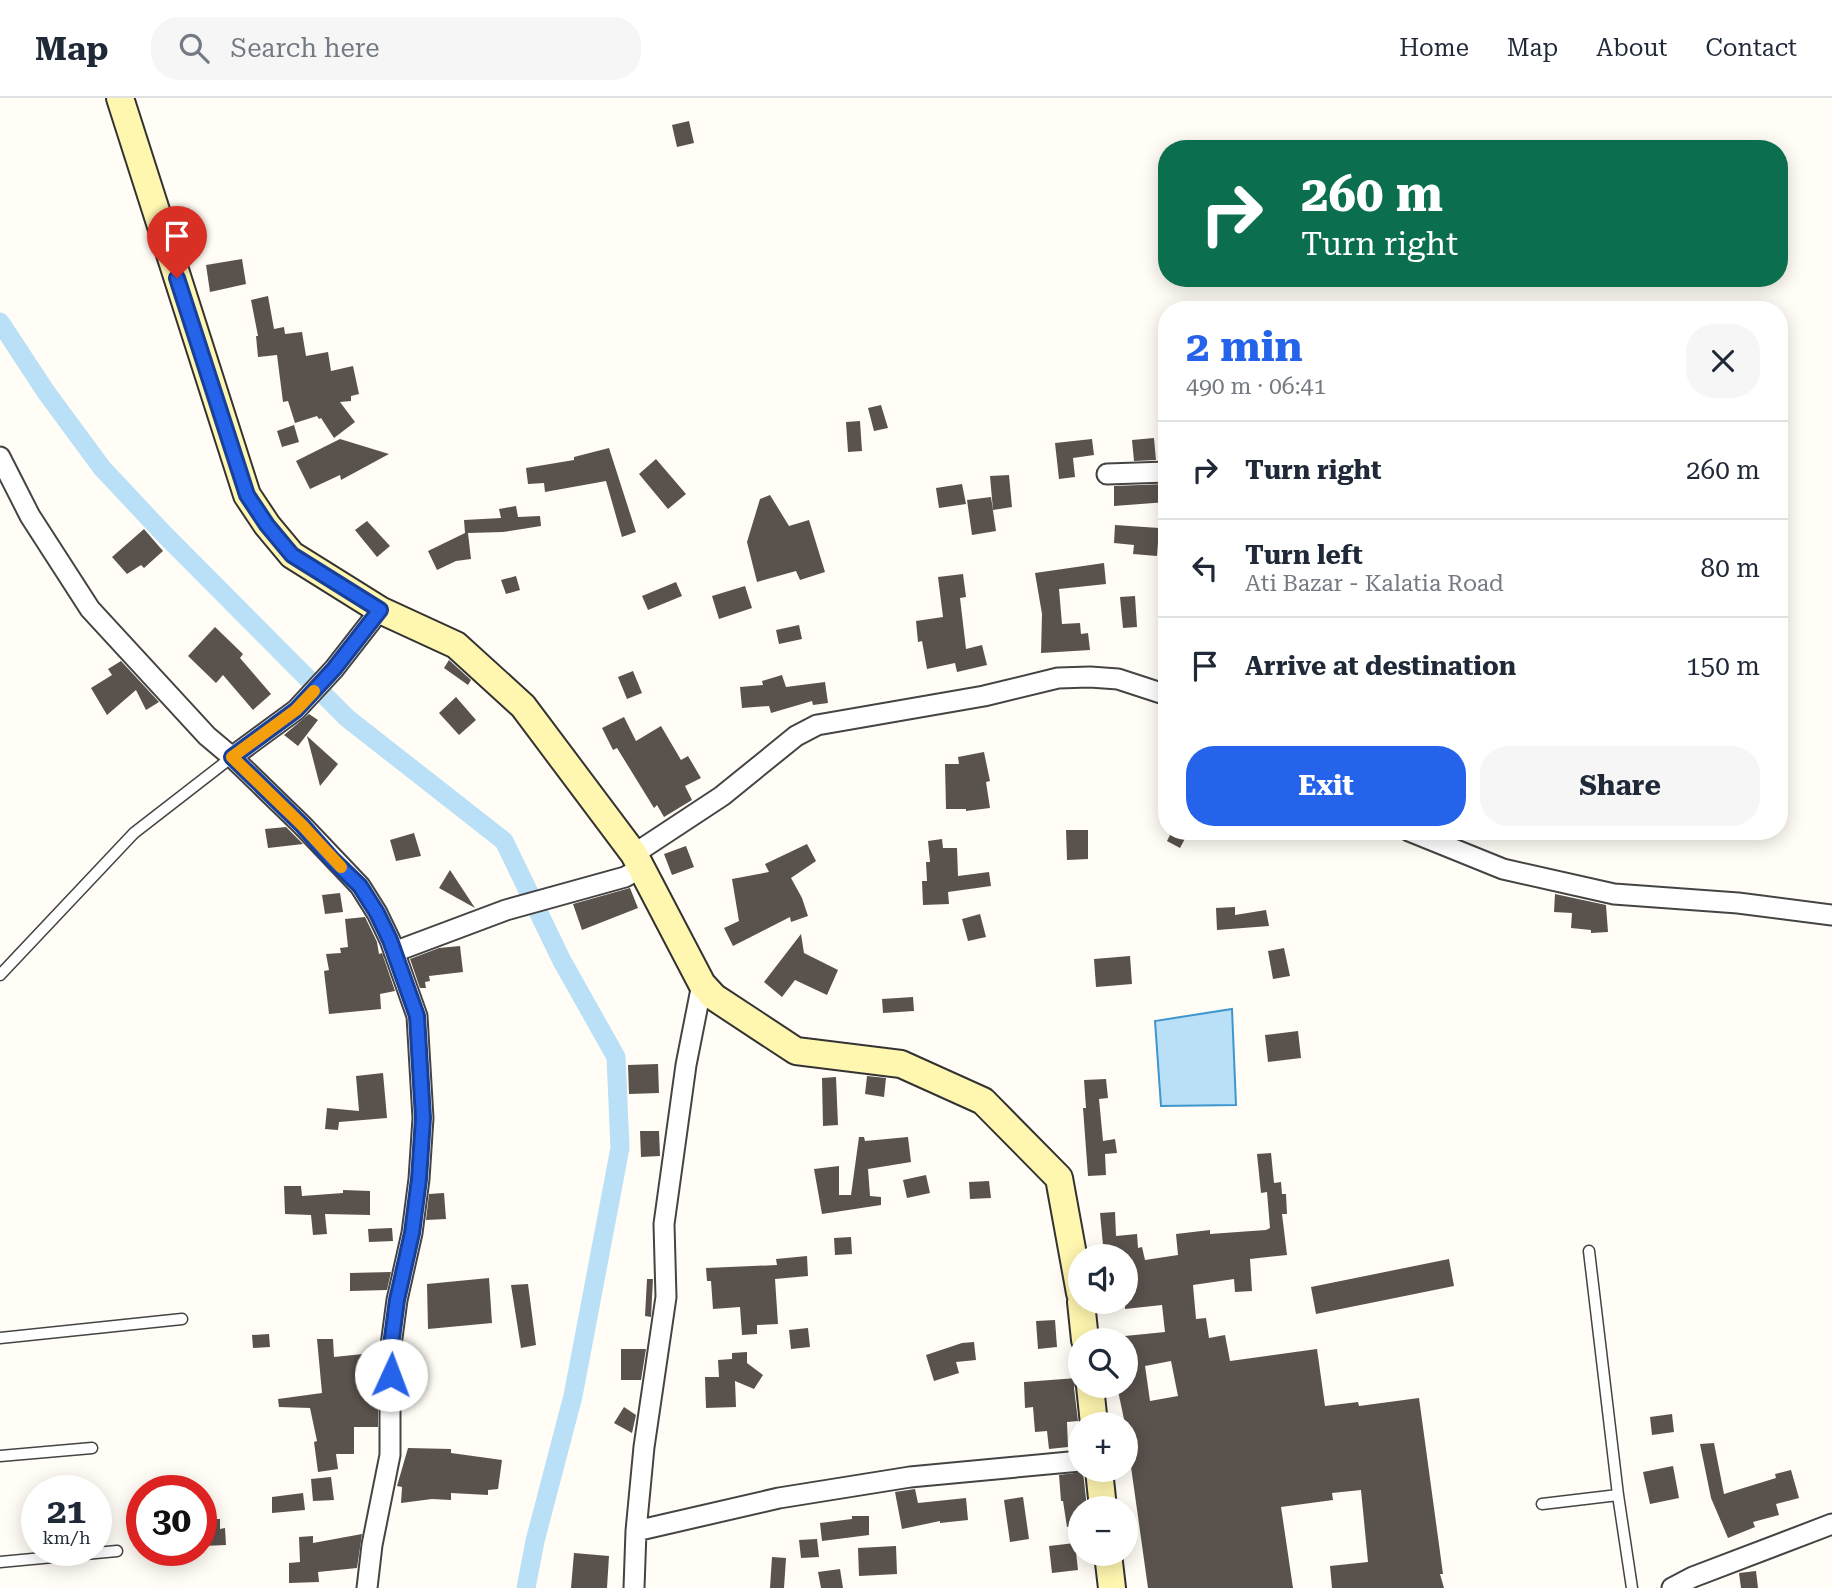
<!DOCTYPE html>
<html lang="en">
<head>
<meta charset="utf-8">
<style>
	:root { --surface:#fff; --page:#f6f6f7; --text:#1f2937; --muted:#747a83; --line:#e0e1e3; --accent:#2563eb }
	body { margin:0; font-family:"Roboto Serif",serif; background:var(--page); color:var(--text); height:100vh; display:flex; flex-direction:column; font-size:26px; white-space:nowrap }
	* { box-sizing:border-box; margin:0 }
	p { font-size:23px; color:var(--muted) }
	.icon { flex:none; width:38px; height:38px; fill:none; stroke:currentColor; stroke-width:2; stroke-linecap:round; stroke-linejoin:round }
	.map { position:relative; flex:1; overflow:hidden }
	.panel { position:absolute; left:1158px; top:203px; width:630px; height:539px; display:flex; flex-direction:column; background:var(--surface); border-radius:28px; box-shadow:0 4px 18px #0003 }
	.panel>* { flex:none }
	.top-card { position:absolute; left:1158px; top:42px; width:630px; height:147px; border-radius:28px; box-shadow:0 4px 18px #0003; background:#0b6e4f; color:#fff; overflow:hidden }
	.buttons { position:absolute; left:1068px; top:1146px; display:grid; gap:14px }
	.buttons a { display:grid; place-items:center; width:70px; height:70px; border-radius:50%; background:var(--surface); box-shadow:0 4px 18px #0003; font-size:35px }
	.speed { position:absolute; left:21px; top:1377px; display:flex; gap:14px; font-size:35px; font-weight:700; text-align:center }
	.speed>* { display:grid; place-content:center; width:91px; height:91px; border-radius:50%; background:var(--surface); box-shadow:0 4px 18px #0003; line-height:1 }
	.speed small { font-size:18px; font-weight:400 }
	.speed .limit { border:10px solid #d22; background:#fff; color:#111 }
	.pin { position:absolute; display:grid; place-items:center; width:60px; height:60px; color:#fff; margin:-72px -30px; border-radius:50% 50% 50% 0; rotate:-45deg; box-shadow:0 0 7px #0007 }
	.pin .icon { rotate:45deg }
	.me { position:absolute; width:77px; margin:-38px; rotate:2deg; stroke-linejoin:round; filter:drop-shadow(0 0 5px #0008) }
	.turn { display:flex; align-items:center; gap:24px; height:147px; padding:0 28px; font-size:32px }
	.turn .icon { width:91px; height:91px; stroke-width:2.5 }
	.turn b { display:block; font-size:49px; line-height:60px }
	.round { display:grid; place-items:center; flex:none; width:74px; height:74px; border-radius:28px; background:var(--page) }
	.headline { display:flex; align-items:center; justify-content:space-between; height:119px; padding:0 28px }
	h1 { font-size:42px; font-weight:700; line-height:52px; color:var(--accent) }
	.button { display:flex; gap:14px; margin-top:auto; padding:14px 28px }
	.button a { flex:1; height:80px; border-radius:28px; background:var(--accent); color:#fff; font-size:28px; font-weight:700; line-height:80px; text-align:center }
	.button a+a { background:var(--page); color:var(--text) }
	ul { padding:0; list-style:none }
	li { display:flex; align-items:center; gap:21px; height:98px; padding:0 28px; border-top:2px solid var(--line) }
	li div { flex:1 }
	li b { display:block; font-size:26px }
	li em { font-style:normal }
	header { display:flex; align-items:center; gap:42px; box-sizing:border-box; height:98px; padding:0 35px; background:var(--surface); border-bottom:2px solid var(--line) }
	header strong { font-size:33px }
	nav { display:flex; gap:38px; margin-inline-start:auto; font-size:24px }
	.search { width:490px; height:63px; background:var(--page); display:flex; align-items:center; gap:18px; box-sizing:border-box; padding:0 24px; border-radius:28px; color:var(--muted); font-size:26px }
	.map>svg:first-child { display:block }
</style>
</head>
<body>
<header>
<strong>Map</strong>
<div class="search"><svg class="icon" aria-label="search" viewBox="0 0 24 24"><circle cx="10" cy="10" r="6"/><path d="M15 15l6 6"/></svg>Search here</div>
<nav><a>Home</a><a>Map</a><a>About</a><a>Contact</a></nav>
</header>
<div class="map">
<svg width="1832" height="1490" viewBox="0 0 1832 1490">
	<rect width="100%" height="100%" fill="#fffdf5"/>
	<path fill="#b9e0f7" stroke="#3f96cf" stroke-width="2" d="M1232 911 1236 1007 1161 1008 1155 923Z"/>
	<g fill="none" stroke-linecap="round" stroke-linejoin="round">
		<path stroke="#b9e0f7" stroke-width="19" d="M0 224 46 294 102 370 163 435 347 620 504 743 562 863 616 959 620 1050 573 1298 535 1443 526 1490"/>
	</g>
	<path fill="#5a524d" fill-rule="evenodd" d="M689 23 694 45 677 49 672 27Z
		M242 161 246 186 210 194 206 167Z
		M268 198 274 231 284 229 285 236 302 234 306 258 328 254 331 273 353 268 359 296 351 298V303L340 304 355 324 334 340 321 320 319 321 317 318 295 325 288 303 283 304 277 257 258 259 256 238H258L251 202Z
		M881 307 888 330 874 333 868 310Z
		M860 323 862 353 848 354 846 324Z
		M294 327 299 344 282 349 277 333Z
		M1154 340 1156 362 1134 363 1132 342Z
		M340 341 389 356 341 382 340 377 310 391 296 363Z
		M1092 341 1094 357 1073 360 1075 379 1059 381 1055 345Z
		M609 350 636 434 622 439 606 383 545 394 544 385 528 386 526 370 574 362V359Z
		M656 361 686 396 668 411 639 376Z
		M1009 377 1012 409 993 412 990 378Z
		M962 386 966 406 939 410 936 390Z
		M1166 386 1167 404 1114 408V388Z
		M770 397 789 428 809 422 825 474 800 482 796 473 757 484 747 444 760 401Z
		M991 399 996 433 972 437 967 402Z
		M516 408 518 419 540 418 541 428 503 434 468 435 471 461 456 463 437 472 428 453 465 435 464 422 501 420 499 411Z
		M367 423 390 448 377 459 355 432Z
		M1115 427 1159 430 1157 458 1133 456 1134 447 1114 445Z
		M144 431 163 453 144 470 141 467 127 476 112 459Z
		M1104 465 1106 486 1059 491 1062 526 1080 525 1081 536 1088 535 1090 552 1041 555 1042 516 1035 475Z
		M963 476 966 499 960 500 966 551 982 547 987 567 957 574 955 565 927 571 922 543 918 544 916 523 943 519 938 479Z
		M516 478 520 492 506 496 501 482Z
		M676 484 682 498 648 512 642 498Z
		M745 488 752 510 719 521 712 498Z
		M1135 498 1137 529 1123 530 1120 499Z
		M799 527 802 541 779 546 776 532Z
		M215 529 243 556 240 560 271 596 253 612 223 577 216 585 188 558Z
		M449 562 471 582 468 587 444 570Z
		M121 563 159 604 146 612 136 592 107 617 91 590 112 577 108 571Z
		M633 573 642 595 627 601 618 579Z
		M782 577 786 589 825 584 828 605 813 607 812 603 771 615 769 608 742 610 740 589 763 587 762 583Z
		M456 599 476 622 459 637 439 615Z
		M309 616 318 622 298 648 284 637Z
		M624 619 636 643 661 628 681 662 688 658 701 680 685 688 692 702 664 719 657 707 654 710 617 650 613 652 602 630Z
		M307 638 338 666 320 688Z
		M984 654 990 683 986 684 990 710 966 713V711H946L945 666H959L958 659Z
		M286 729 303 746 268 750 265 731Z
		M1066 732H1088V761L1067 762Z
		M1172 733H1189L1180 750 1167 743Z
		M414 735 421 758 396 763 390 742Z
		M942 741 943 750H957L958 778 989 774 991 788 948 794 949 806 923 807 922 783H927L926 764H930L928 743Z
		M807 746 816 763 791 780 802 800 808 818 791 824 790 819 733 848 724 830 739 823 732 781 769 774 765 766Z
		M686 748 694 769 672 777 664 756Z
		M450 772 475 810 439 790Z
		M630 790 638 810 582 832 573 806Z
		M340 795 343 814 325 816 322 797Z
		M1555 796 1606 807 1608 834 1591 835V832L1571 830 1572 815 1554 814Z
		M1235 809V817L1266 812 1269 828 1217 832 1216 810Z
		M980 816 986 839 968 843 962 821Z
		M365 819 377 844 379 856 382 855 395 893 380 896 381 911 329 916 324 873 329 872 326 856 341 855 340 850 348 849 345 821Z
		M801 836 804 855 838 872 827 897 795 882 782 899 764 884Z
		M460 848 463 874 429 878 430 883 425 884 426 890H420L410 861 439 850Z
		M1284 850 1290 878 1273 881 1268 853Z
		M1130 858 1132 886 1096 889 1094 861Z
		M913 899 914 913 883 915 882 901Z
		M1298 933 1301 960 1268 964 1265 937Z
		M658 966 659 995 629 996 628 967Z
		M383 975 387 1020 339 1024 338 1032 325 1031 327 1010 359 1013 356 978Z
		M867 978 886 980 884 999 865 996Z
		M836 979 838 1027 823 1028 822 980Z
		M1106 981 1108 1000 1099 1001 1103 1043 1115 1041 1117 1055 1105 1056 1106 1077 1088 1078 1083 1010H1086L1084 982Z
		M640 1033H659L660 1058 641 1059Z
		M859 1039H864L865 1043 908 1039 911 1064 868 1071 870 1098 881 1099V1107L822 1116 814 1071 839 1068V1097H851Z
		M1271 1055 1274 1085 1281 1084 1282 1096H1286L1287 1116H1282L1287 1157 1250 1161 1252 1193 1235 1194 1234 1181 1193 1187 1196 1221 1206 1220 1209 1240 1225 1237 1230 1263 1317 1251 1325 1308 1358 1304 1359 1308 1419 1300 1443 1476H1440L1444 1490H1332L1330 1468 1368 1464 1361 1392 1332 1395 1333 1402 1281 1409 1293 1490H1148L1125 1326 1117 1288H1125V1238L1165 1234 1162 1207 1125 1211V1158H1104L1100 1115 1115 1114 1116 1138 1137 1136 1138 1150 1142 1149 1145 1162 1178 1157 1176 1136 1210 1132V1136L1266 1132 1270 1130 1267 1094 1261 1095 1257 1056ZM1171 1263 1178 1298 1150 1303 1145 1268Z
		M926 1077 930 1095 907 1100 903 1082Z
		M989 1083 991 1100 970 1101 969 1084Z
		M284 1088H301L302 1098 343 1095V1092L370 1093V1117L325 1116 327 1136 313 1137 311 1117 285 1116Z
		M444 1095 446 1121 426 1122 429 1096Z
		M392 1130 393 1143 369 1144 368 1131Z
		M851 1139 852 1156 835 1157 834 1140Z
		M807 1158 808 1178 775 1181 778 1226 757 1227V1236L742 1237 740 1209 713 1211 711 1183H707L706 1170 777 1167 776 1161Z
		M1449 1161 1454 1188 1316 1216 1311 1189Z
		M391 1174 387 1192 350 1193V1175Z
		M489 1180 492 1225 428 1231 427 1186Z
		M647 1181H653L651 1219 645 1218Z
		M528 1186 536 1247 521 1250 511 1187Z
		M1055 1222 1057 1249 1038 1251 1036 1223Z
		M808 1230 810 1249 791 1251 789 1232Z
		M269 1236 270 1249 253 1250 252 1237Z
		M317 1241H333L334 1259 363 1256 369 1282 378 1281V1329H354V1356H336L338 1371 318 1374 314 1344 317 1343 310 1310 279 1309 278 1301 322 1295Z
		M974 1244 976 1262 956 1264 959 1275 934 1283 926 1257 962 1245Z
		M621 1251H646L641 1282H621Z
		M747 1254V1265L763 1277 754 1291 735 1283 736 1309 706 1310 705 1279H719L718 1262 732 1261V1255Z
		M411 1275 412 1296 402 1297V1277Z
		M1077 1280 1074 1290 1078 1323 1067 1324 1068 1349 1049 1351 1047 1333 1035 1334 1033 1309 1025 1310 1024 1284Z
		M624 1309 636 1317 632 1335 614 1325Z
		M1672 1316 1674 1334 1652 1337 1650 1319Z
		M1714 1345 1724 1396 1776 1380 1775 1376 1791 1372 1799 1400 1776 1406 1779 1417 1753 1424 1755 1429 1728 1440 1711 1400 1700 1346Z
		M408 1350 451 1351V1355L502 1362 498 1391 488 1392V1397L451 1395V1402L432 1401 401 1405 402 1389 397 1388Z
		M1673 1368 1679 1400 1650 1406 1643 1374Z
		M1083 1374 1087 1410H1080V1427L1067 1429 1063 1403H1061L1059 1377Z
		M331 1379 334 1402 313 1403 311 1381Z
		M915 1391 918 1405 966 1400 968 1422 940 1425V1423L902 1431 895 1394Z
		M303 1395 305 1412 272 1415V1399Z
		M1023 1399 1029 1441 1010 1444 1004 1402Z
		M852 1418H869V1437L822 1443 820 1425 852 1421Z
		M202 1421H220V1431L225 1430 226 1447 202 1448Z
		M362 1436 357 1470 318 1474 319 1484 289 1485V1465L300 1464 299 1439 313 1438V1445Z
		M817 1441 819 1459 801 1460 799 1442Z
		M1075 1445 1078 1472 1052 1475 1049 1448Z
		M896 1448 897 1476 859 1478 858 1450Z
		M574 1455 609 1458 607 1490H571Z
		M772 1459 786 1460 784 1490H770Z
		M840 1471 843 1490H821L818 1474Z
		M1756 1473 1758 1490H1741L1739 1475Z"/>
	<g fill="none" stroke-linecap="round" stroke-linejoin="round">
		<g stroke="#444" stroke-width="13">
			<path id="service" d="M0 877 134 735 232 659
				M1589 1153 1618 1397 1632 1490
				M0 1240 182 1221
				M0 1358 92 1350
				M1542 1406 1618 1397
				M0 1464 117 1453"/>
		</g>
		<g stroke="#444" stroke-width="23">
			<path id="minor" d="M0 359 30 418 90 511 207 638 232 659 302 727 360 788 377 815 390 842 417 918 423 1020 419 1081 412 1135 397 1202 390 1255V1357L372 1447 367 1490
				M1107 376 1167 374
				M232 659 296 612 334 571 380 512
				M1409 733 1503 771 1614 796 1738 805 1832 817
				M634 756 722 698 796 638 817 627 984 598 1058 580 1090 579 1118 581 1167 597
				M394 854 506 812 625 779 641 770
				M636 1433 779 1400 910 1379 1080 1363
				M634 1490 636 1433 644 1349 666 1199 664 1126 686 967 702 886
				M1672 1490 1693 1479 1832 1426"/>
		</g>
		<g stroke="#333" stroke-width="30">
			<path id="secondary" d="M120 0 247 397 267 427 292 457 380 512 456 547 523 608 634 756 702 886 714 899 796 953 901 966 983 1003 1059 1080 1080 1195
				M1081 1204 1085 1242
				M1090 1288 1094 1326
				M1099 1372 1103 1410
				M1108 1456 1112 1490"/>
		</g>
		<use href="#service" stroke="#fff" stroke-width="10"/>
		<use href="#minor" stroke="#fff" stroke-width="19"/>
		<use href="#secondary" stroke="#fff6b0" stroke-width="26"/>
	</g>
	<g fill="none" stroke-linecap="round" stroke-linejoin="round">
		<g stroke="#184099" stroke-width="18">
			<path id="route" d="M177 180 247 397 267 427 292 457 380 512 334 571 296 612 232 659 302 727 332 761 360 788 377 815 390 842 417 918 423 1020 419 1081 412 1135 397 1202 390 1255 391 1277"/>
		</g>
		<use href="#route" stroke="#2563eb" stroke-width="12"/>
		<path stroke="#f59e0b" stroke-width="12" d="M314 593 296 612 232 659 302 727 341 769"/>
	</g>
</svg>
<div class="buttons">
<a><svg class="icon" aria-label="sound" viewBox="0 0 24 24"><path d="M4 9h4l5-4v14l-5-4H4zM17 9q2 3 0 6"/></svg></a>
<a><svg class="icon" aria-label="search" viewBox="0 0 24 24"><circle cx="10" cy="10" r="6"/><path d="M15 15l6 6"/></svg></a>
<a>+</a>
<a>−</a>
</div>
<div class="speed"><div>21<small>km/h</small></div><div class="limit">30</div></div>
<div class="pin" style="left:177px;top:180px;background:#d93025"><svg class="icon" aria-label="arrive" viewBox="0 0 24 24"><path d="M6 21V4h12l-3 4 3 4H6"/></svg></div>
<svg class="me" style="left:391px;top:1277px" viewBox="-20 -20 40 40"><circle r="19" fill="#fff"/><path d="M0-13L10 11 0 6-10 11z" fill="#2563eb"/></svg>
<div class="top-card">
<div class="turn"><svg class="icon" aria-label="right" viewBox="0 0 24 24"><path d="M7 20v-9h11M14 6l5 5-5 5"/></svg><div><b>260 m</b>Turn right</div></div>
</div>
<section class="panel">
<div class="headline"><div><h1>2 min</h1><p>490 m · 06:41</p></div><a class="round"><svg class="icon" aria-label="close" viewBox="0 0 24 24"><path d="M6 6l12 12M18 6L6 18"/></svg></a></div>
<ul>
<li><svg class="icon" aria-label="right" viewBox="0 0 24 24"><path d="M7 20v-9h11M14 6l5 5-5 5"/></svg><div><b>Turn right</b></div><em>260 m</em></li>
<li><svg class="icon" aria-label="left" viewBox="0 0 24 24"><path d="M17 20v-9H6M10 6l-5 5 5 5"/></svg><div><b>Turn left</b><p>Ati Bazar - Kalatia Road</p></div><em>80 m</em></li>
<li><svg class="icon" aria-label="arrive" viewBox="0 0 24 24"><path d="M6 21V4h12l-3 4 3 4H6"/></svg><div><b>Arrive at destination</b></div><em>150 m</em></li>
</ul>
<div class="button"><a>Exit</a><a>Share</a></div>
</section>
</div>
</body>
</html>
